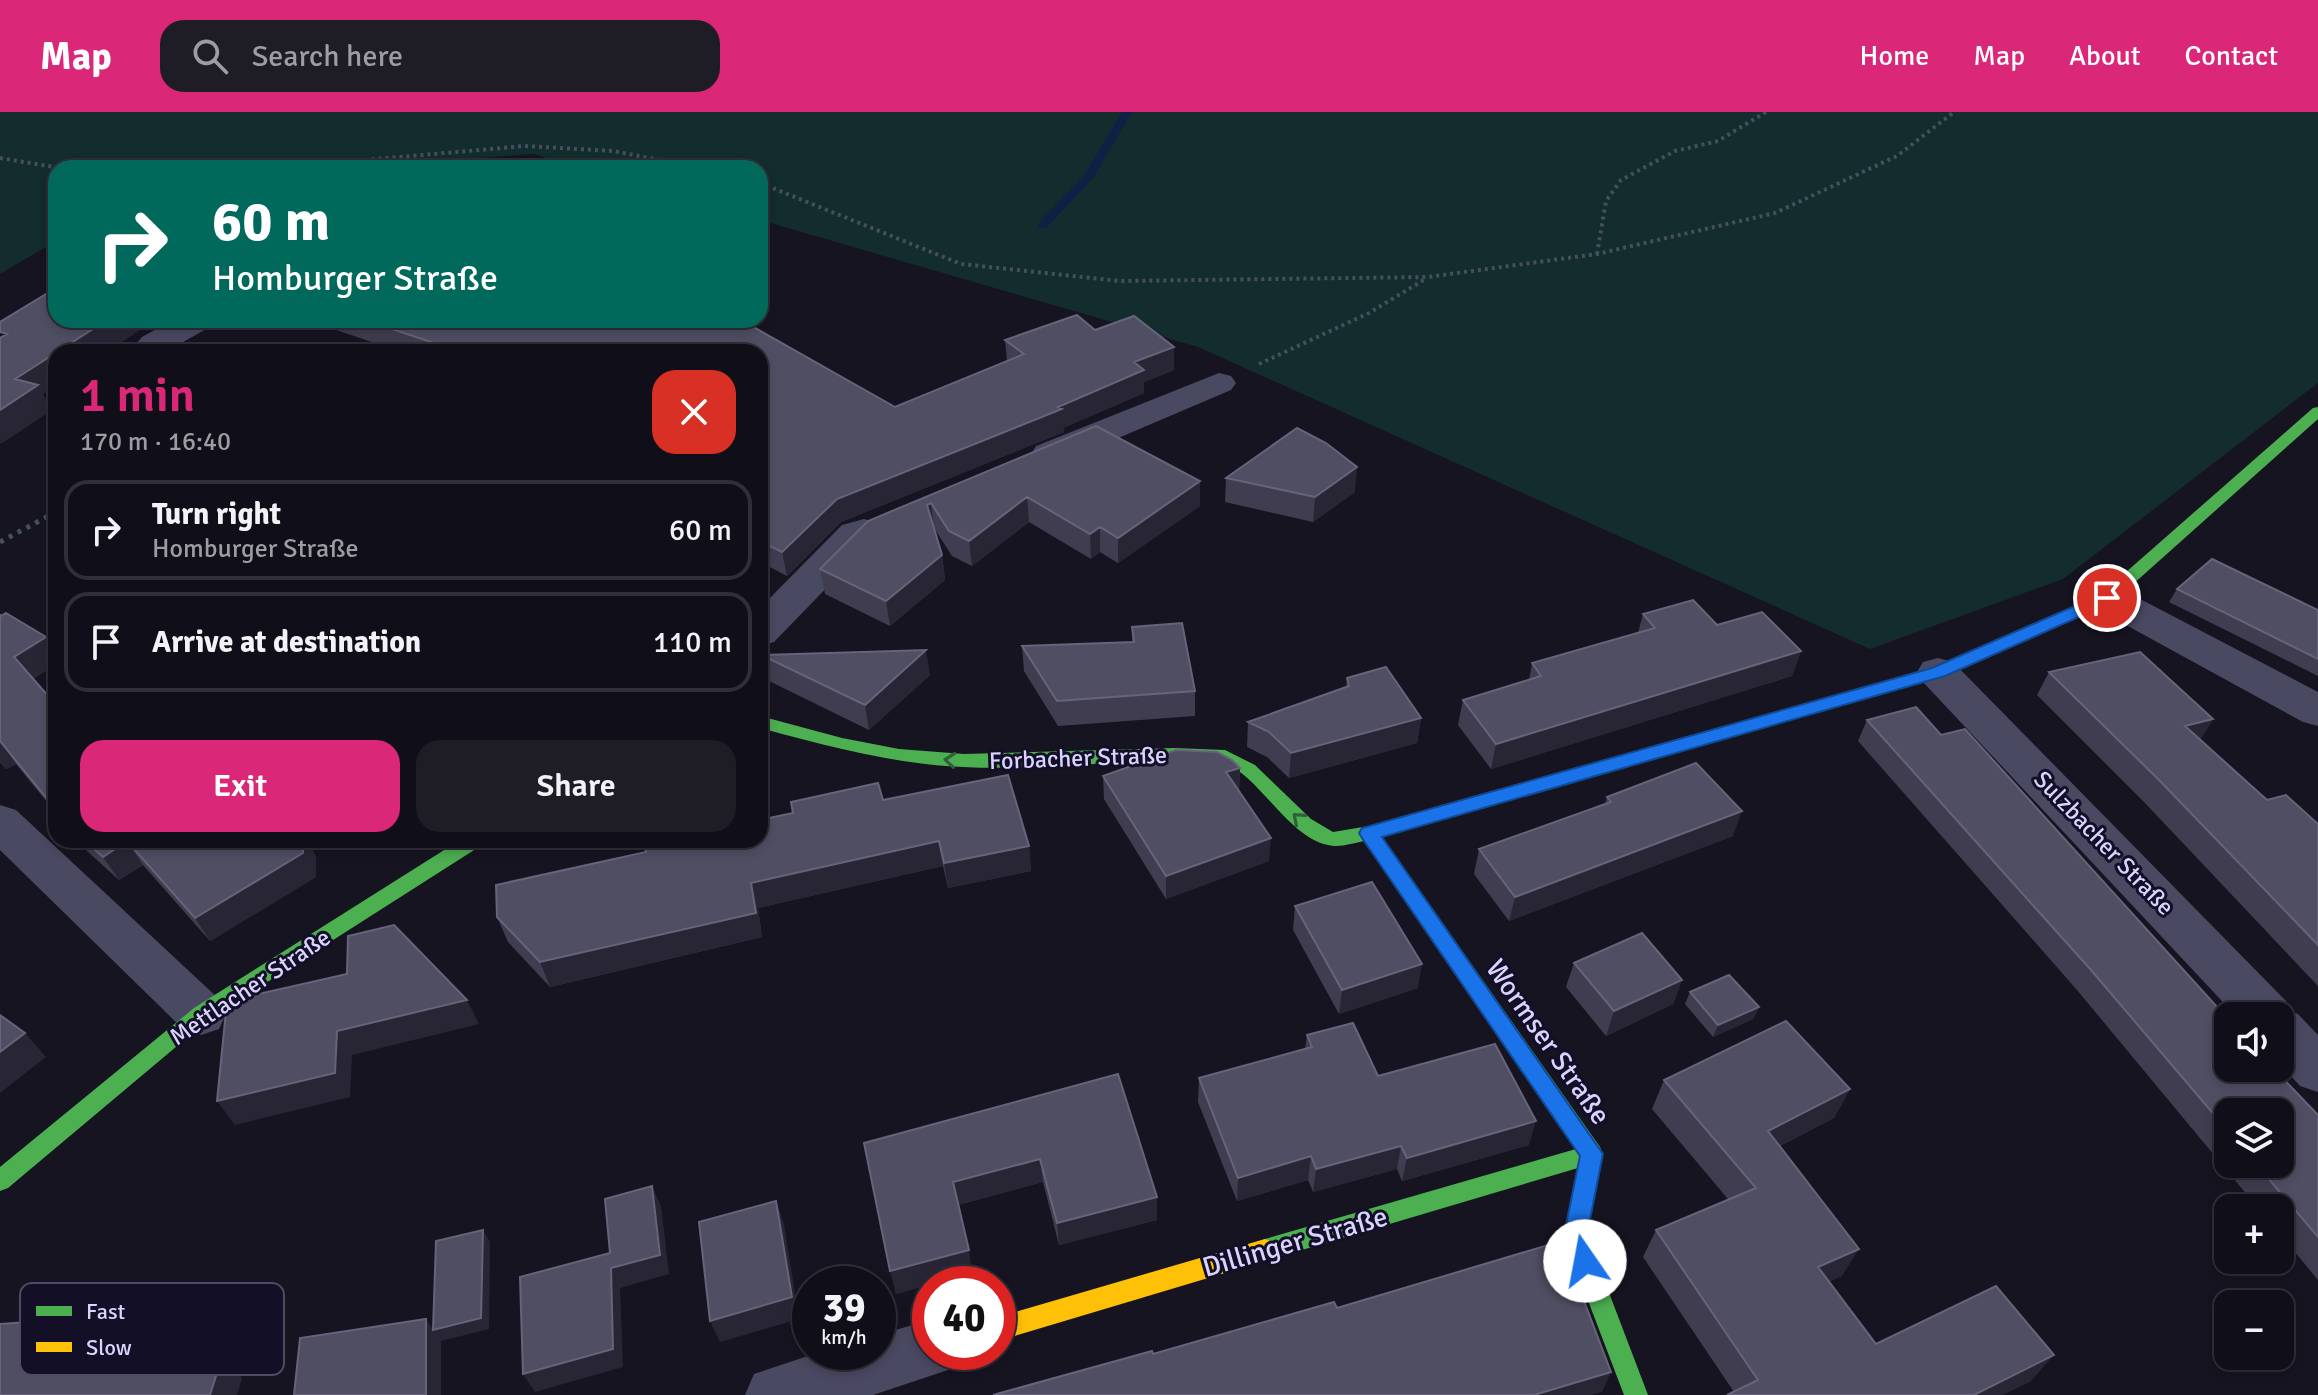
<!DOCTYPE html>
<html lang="en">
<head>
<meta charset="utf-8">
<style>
	:root { --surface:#100f19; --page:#1e1d26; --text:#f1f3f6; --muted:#9c9ca2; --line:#302f38; --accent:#db2777 }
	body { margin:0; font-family:Signika,sans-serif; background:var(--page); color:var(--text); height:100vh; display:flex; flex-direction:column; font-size:30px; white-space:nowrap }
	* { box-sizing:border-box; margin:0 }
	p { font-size:26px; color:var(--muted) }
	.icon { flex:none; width:44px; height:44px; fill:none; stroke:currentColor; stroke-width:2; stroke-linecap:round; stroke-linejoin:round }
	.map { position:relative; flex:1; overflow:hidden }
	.panel { position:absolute; left:48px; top:232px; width:720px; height:504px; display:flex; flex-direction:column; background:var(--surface); border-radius:24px; box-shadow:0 4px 12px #0003,0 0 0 2px var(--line) }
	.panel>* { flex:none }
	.banner { position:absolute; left:48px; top:48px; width:720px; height:168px; border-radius:24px; box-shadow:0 4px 12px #0003,0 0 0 2px var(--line); background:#00695c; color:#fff; overflow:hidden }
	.tools { position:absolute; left:2214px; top:890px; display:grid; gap:16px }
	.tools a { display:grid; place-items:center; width:80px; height:80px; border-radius:16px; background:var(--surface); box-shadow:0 4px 12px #0003,0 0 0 2px var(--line); font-size:40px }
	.speed { position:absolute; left:792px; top:1154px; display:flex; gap:16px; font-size:40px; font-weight:700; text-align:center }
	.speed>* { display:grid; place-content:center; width:104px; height:104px; border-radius:50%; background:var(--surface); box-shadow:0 4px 12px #0003,0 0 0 2px var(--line); line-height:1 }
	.speed small { font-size:20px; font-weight:400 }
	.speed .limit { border:12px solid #d22; background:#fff; color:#111 }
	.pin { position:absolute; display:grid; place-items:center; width:68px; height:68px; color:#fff; margin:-34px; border:4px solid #fff; border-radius:50%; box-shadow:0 2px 8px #0007 }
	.me { position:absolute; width:88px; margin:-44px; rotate:348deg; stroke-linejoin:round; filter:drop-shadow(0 0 6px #0008) }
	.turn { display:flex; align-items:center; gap:28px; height:168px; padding:0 32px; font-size:36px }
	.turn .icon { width:104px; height:104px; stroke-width:2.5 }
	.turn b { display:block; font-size:56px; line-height:68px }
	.round { display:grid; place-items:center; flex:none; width:84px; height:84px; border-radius:24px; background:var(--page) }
	.headline { display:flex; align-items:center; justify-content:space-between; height:136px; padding:0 32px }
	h1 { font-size:48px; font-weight:600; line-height:60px; color:var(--accent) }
	.button { display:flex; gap:16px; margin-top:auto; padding:16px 32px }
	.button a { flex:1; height:92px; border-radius:24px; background:var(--accent); color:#fff; font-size:32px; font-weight:600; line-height:92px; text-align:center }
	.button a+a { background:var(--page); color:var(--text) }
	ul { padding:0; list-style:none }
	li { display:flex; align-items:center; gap:24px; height:100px; margin:0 16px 12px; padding:0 16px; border:4px solid var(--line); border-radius:24px }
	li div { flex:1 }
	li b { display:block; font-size:30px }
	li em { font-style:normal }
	header { display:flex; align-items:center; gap:48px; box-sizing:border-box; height:112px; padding:0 40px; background:var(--accent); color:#fff }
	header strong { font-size:38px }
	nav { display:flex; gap:44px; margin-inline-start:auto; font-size:28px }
	.search { width:560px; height:72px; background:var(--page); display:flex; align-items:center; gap:20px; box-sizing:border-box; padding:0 28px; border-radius:24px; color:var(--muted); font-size:30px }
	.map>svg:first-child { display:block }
</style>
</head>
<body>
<header>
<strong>Map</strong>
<div class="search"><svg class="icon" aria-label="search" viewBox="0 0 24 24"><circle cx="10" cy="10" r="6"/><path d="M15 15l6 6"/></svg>Search here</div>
<nav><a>Home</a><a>Map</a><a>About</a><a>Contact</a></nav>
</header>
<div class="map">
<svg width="2318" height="1283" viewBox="0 0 2318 1283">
	<rect width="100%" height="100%" fill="#161421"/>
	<path fill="#132c2d" d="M0 0H2318V271L2063 467 1870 537 1198 235 760 108V56H580L533 42 350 56H56V129L0 162Z"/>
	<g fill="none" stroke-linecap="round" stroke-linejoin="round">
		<path fill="#0d2144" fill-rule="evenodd" d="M1122 0H1132L1093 66 1046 116H1038V112L1085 62Z"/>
		<path stroke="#44505f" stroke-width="4" stroke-dasharray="3 4" stroke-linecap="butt" d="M0 46 60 56
			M274 56 525 34 613 39 701 56
			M760 71 961 152 1120 169 1428 165 1597 142 1775 101 1897 44 1954 0
			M1597 142 1606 89 1621 68 1675 39 1718 29 1766 0
			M1259 252 1369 201 1427 166"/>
		<path stroke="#44505f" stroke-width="5" stroke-dasharray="4 6" stroke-linecap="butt" d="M0 430 56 400"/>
		<path fill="#4a4962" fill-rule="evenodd" d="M173 208H214L210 215 165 240H129L142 225Z
			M1219 261 1231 264 1236 271 1231 278 1062 350 1049 353 1036 350 1031 342 1036 334Z
			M864 407 878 411 883 419 878 427 870 431 774 530 760 534V496L842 413Z
			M2107 473 2121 477 2318 580V614L2303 610 2093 495 2087 486 2093 477Z
			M1938 546 1953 550 2286 889 2291 900 2298 902 2318 923V980L2300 974 2280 952V904H2236L1923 570 1917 560 1923 550Z
			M0 693 16 698 219 887 226 902 219 917 201 923 183 917 0 738Z
			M930 1208V1240H958L951 1257 873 1283H745L754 1262 820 1240H878V1223Z"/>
		<path fill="#4caf50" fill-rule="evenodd" d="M2318 295V307L2113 490 2056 515H2044L2042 511 2044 507 2101 482 2313 296Z
			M760 604 842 626 899 637 964 642 1174 636 1225 638 1255 653 1311 707 1333 720 1369 714 1586 653 1592 655 1595 660 1592 665 1382 725 1600 1035 1603 1042 1587 1123 1648 1283H1624L1563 1123 1578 1056 1265 1149 1257 1146 1253 1138 1257 1130 1265 1127 1576 1037 1364 729C1354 731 1339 736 1328 733 1285 724 1256 656 1218 650 1192 647 1165 649 1139 650 1081 652 1021 658 963 655 893 652 827 634 760 616Z
			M460 728H484L482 733 208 908 8 1076 0 1079V1055L194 896Z"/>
		<path fill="#ffc107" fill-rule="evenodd" d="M2050 505 2058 511 2056 515 1944 564 1586 667 1577 660 1586 653 1932 556Z
			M1265 1127 1273 1130 1277 1138 1273 1146 1265 1149 998 1229V1205Z"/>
	</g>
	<path fill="#403d50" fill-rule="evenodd" d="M307 208H745L746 210 895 295 1007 249 1005 228 1095 218 1174 258 1144 270V281L1063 316 1064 320 841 410 787 464 764 452 760 456V240H401Z
		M1096 314 1200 394 1118 451 1100 440 1091 447 1029 410 972 454 952 444 934 416 942 443 945 468 890 514 825 482 820 457 868 409Z
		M1226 366 1355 380 1313 410 1225 390Z
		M2177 477 2318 498V564L2169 490Z
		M1643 502 1717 513 1801 539 1792 564 1491 657 1458 613 1463 588 1529 568 1532 551 1638 521Z
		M0 503 46 525 56 541V552L33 567 56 593V701L16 652 6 657 0 650Z
		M1132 515 1195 579V604L1058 614 1024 559 1022 534 1132 530Z
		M761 543 930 563 869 618 767 568Z
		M2049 560 2213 607 2200 628 2267 688 2318 712V874L2145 691 2037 583Z
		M1347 566 1421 606 1417 631 1289 666 1267 645 1247 635 1248 610 1346 575Z
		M1867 608 1941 623 2228 907 2318 1003V1168L2280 1122V1096H2258L2077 878 1858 629ZM2228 1000 2280 1052H2228Z
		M1240 656 1239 679 1269 749 1166 787 1104 687 1103 664Z
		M1607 685 1733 724 1509 809 1474 762 1479 737 1605 692Z
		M883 688 1029 734 1031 759 948 776 943 754 758 796 762 825 550 875 508 830 497 805Z
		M78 728H307L316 745V765L210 829 143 753 119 768 87 739Z
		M1295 794 1418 876 1339 902 1293 818Z
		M1574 851 1682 868 1673 892 1606 924 1566 875Z
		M1690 880 1759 895 1753 907 1713 925 1685 892Z
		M1307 923 1378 964 1529 1033 1402 1069 1397 1057 1313 1080 1308 1068 1237 1089 1198 990 1199 966 1305 937Z
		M1118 962 1157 1108 1059 1133 1043 1070 958 1093 972 1160 896 1182 864 1031Z
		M1664 968 1850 977 1834 1006 1780 1034 1842 1164 1829 1169 1876 1232 2031 1269 2002 1283H1727L1734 1280 1643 1145 1656 1118 1728 1087 1652 997Z"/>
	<path fill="#282635" d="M107 208H155L107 240H57Z
		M1174 235V258L1144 270V281L1063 316 1064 320 841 410 787 464 782 440 837 387 1058 295 1134 250Z
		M56 241V274L43 282 52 298 1 332 0 330V298L15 267Z
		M1357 355 1355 380 1313 410 1315 385Z
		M1200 369V394L1118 451V426Z
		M1027 385 1029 410 972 454 969 429Z
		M931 391 934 416 927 393Z
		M1100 415V440L1091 447 1090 422Z
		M760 436 764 452 760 456Z
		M942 443 945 468 890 514 886 489Z
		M46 525 56 541V552L30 569 14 545Z
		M926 538 930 563 869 618 865 593Z
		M1801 539 1792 564 1491 657 1496 632Z
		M1421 606 1417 631 1289 666 1291 641Z
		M2213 607 2199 630 2185 614Z
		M0 629 16 652 6 657 0 649Z
		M1240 656 1239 680 1226 660Z
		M1742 699 1733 724 1509 809 1515 785Z
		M1271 726 1269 749 1166 787V764Z
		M303 728H307L316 745V765L210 829 195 806Z
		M127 729 143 753 119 768 103 745Z
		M939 729 943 754 758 796 762 825 550 875 540 850 751 771Z
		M1029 734 1031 759 948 776 944 751Z
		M1422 852 1418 876 1339 902 1342 878Z
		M1682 868 1673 892 1606 924 1614 899Z
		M467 888 479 912 352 943 350 985 235 1013 217 989 337 919Z
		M1759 895 1753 907 1713 925 1718 913Z
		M25 921 46 945 0 981V940Z
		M1850 977 1834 1006 1754 1047 1768 1019Z
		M1536 1009 1529 1033 1402 1069 1407 1046Z
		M1401 1034 1397 1057 1313 1080 1316 1057Z
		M1311 1044 1308 1068 1237 1089 1238 1066Z
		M1040 1047 1043 1070 957 1093 953 1070Z
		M652 1074 661 1094 669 1162 620 1176 623 1255 535 1280 523 1262 611 1156Z
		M1157 1085V1108L1059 1133 1057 1111Z
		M776 1089 784 1112 799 1207 720 1230 710 1209Z
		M483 1118 490 1130 489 1217 441 1229V1283H426V1207L433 1218Z
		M1859 1137 1842 1164 1802 1182 1818 1155Z
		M969 1138 972 1160 896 1182 890 1159Z
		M99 1205 121 1226 102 1279 79 1258Z
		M2054 1243 2031 1269 2002 1283H1974Z
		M222 1245 242 1266 237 1283H210Z
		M1611 1260 1602 1280 1592 1283H1534Z"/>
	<path fill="#504e63" stroke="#66637b" stroke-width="2" d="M56 176V208H107L15 267 38 273 0 298V226L7 222 0 220V210Z
		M1077 203 1095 218 1134 204 1174 235 1134 250 1144 258 1058 295 1062 297 837 387 782 440 760 429V240H461L365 208H741L895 295 1024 242 1005 228Z
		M1096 314 1200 369 1118 426 1100 415 1090 422 1027 385 969 429 949 419 931 391 927 393 942 443 886 489 820 457 868 409Z
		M1297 316 1326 331 1357 355 1315 385 1226 366Z
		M2212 447 2318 498V547L2177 477Z
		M1693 488 1717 513 1762 500 1801 539 1496 632 1463 588 1541 564 1532 551 1655 516 1643 502Z
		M6 501 46 525 14 545 56 593V698L0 629V503L1 504Z
		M1182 511 1195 579 1057 589 1022 534 1134 530 1132 515Z
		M926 538 865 593 761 543Z
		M2140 540 2213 607 2185 614 2267 688 2286 683 2318 712V833L2159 668 2049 560Z
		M1386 555 1421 606 1291 641 1269 620 1248 610 1349 574 1347 566Z
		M1916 595 1941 623 1965 617 2228 907V956H2273L2318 1003V1125L2256 1052H2280V1000H2228V1019L2091 858 1867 608Z
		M1176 638 1217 640 1232 648 1240 656 1226 660 1271 726 1166 764 1103 664Z
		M1696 651 1742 699 1515 785 1479 737 1611 690 1607 685Z
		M1008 663 1029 734 944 751 939 729 751 771 756 801 540 850 497 805 496 773 646 740 645 733 668 728H760V708L793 701 791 690 878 671 883 688Z
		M84 728H303V741L195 806 127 729 103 745Z
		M1372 770 1422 852 1342 878 1295 794Z
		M394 813 467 888 337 919 335 961 217 989 227 889 347 862 348 824Z
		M1642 821 1682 868 1614 899 1574 851Z
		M1729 863 1759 895 1718 913 1690 880Z
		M0 903 25 921 0 940Z
		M1786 909 1850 977 1768 1019 1859 1137 1818 1155 1876 1232 1996 1174 2054 1243 1974 1283H1727L1758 1268 1656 1118 1756 1076 1664 968Z
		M1353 911 1378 964 1495 932 1536 1009 1407 1046 1401 1034 1316 1057 1311 1044 1238 1066 1199 966 1312 935 1307 923Z
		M1118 962 1157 1085 1057 1111 1040 1047 953 1070 969 1138 890 1159 864 1031Z
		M652 1074 660 1143 611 1156 613 1237 523 1262 520 1165 610 1141 605 1087Z
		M776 1089 792 1185 710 1209 699 1110Z
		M483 1118 481 1206 433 1218 436 1129Z
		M1555 1131 1584 1189 1611 1260 1534 1283H993L1152 1239 1153 1242 1334 1190 1337 1196Z
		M99 1205 79 1258 222 1245 210 1283H0V1212Z
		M426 1207V1283H294L300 1226Z"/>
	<defs><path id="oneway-chevron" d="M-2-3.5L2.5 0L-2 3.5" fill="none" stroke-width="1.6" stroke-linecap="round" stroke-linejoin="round" transform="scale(2)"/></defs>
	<g stroke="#305f3b">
		<use href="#oneway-chevron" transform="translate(950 648) rotate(-175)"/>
		<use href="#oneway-chevron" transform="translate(1298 706) rotate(-139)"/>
	</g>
	<path fill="#1a73e8" stroke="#114b97" stroke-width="2" d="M2107 480 2113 482 2116 486 2113 490 1945 564 1382 725 1603 1042 1587 1123 1597 1149 1594 1157 1585 1160 1577 1157 1564 1123 1580 1044 1362 726 1359 721 1362 716 1932 556Z"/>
	<g text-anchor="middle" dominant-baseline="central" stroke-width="6" stroke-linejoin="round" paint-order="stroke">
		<g font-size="24" fill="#d9d4ff" stroke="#130f26">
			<text transform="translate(1078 646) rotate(-2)">Forbacher Straße</text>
			<text transform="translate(2104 731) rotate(46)">Sulzbacher Straße</text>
			<text transform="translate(250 875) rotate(-34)">Mettlacher Straße</text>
		</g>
		<g font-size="28" fill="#d9d4ff" stroke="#130f26">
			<text transform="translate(1548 930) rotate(55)">Wormser Straße</text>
			<text transform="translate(1295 1130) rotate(-16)">Dillinger Straße</text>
		</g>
	</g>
	<rect x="20" y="1171" width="264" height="92" rx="12" fill="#130f26" stroke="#4e4a67" stroke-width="2"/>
	<rect x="36" y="1194" width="36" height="10" fill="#4caf50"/>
	<rect x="36" y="1230" width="36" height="10" fill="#ffc107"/>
	<g font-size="22" fill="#d9d4ff">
		<text x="86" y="1207">Fast</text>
		<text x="86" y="1243">Slow</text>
	</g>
</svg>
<div class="tools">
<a><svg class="icon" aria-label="sound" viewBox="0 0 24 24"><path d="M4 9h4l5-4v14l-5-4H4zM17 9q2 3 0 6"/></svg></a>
<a><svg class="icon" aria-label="layers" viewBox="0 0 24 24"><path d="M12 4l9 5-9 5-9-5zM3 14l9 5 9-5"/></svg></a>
<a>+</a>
<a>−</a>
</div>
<div class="speed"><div>39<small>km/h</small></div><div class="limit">40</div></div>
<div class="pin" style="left:2107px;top:486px;background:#d93025"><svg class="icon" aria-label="arrive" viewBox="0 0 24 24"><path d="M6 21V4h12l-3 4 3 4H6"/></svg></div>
<svg class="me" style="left:1585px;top:1149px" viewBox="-20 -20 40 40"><circle r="19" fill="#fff"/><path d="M0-13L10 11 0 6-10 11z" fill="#1a73e8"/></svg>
<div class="banner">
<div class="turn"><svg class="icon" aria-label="right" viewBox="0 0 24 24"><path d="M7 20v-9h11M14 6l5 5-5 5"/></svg><div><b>60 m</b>Homburger Straße</div></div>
</div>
<section class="panel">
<div class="headline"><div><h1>1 min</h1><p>170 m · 16:40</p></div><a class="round" style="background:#d93025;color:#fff"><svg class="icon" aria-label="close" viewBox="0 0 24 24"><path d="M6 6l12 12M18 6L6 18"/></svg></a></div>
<ul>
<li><svg class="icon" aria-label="right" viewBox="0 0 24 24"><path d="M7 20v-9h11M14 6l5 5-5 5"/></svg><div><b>Turn right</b><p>Homburger Straße</p></div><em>60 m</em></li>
<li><svg class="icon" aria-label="arrive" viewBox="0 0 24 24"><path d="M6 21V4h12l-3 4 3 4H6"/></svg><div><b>Arrive at destination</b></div><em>110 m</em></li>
</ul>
<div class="button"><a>Exit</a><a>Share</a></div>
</section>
</div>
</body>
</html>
